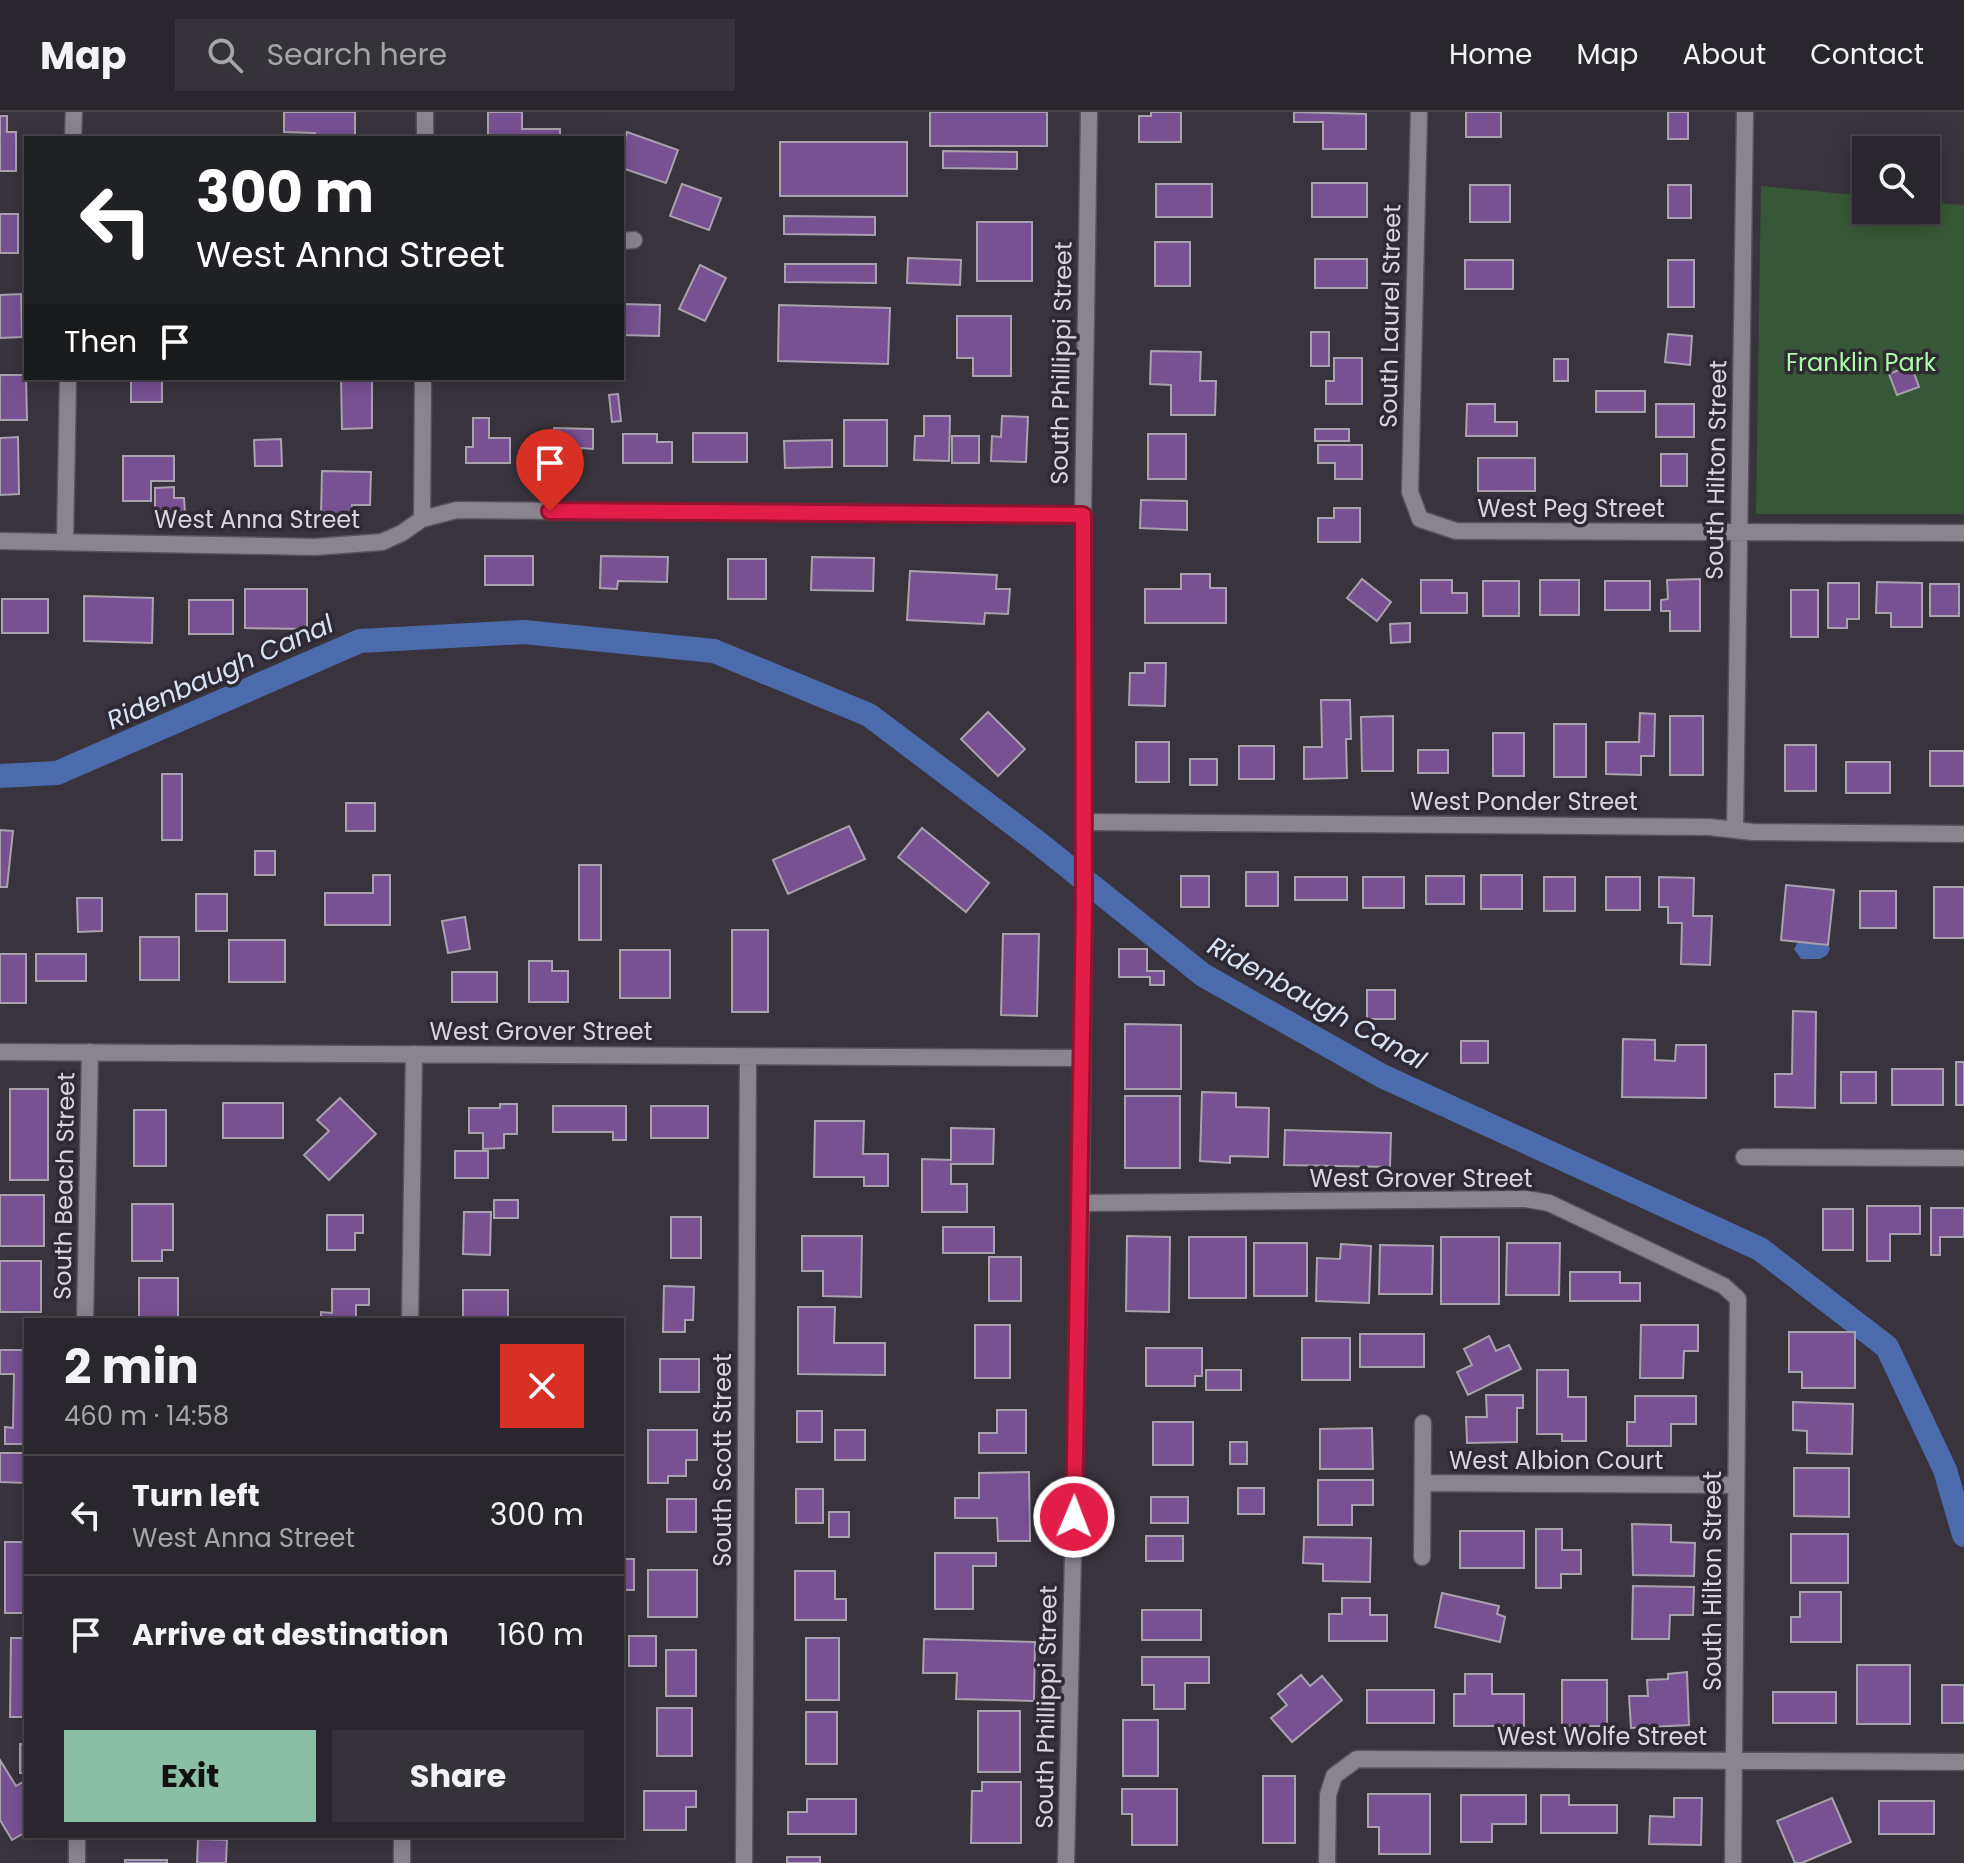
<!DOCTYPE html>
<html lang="en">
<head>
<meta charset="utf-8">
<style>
	:root { --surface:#2a262d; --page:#363239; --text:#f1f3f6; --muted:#a5a5aa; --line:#464349; --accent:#8abfa5 }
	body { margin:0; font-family:Poppins,sans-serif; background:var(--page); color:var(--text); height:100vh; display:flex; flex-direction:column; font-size:30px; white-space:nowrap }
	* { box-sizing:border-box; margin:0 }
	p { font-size:26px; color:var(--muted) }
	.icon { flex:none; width:44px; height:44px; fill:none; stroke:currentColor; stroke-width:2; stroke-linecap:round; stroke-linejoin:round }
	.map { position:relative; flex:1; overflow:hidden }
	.drawer { position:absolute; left:24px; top:1206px; width:600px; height:520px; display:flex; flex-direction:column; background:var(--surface); border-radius:0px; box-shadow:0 4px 20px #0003,0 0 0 2px var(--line) }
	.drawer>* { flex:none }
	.top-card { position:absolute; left:24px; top:24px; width:600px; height:244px; border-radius:0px; box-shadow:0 4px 20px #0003,0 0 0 2px var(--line); background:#202124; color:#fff; overflow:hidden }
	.controls { position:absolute; left:1852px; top:24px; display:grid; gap:16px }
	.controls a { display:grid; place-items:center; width:88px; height:88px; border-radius:0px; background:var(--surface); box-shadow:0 4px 20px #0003,0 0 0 2px var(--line); font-size:40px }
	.pin { position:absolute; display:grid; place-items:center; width:68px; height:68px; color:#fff; margin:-82px -34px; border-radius:50% 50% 50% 0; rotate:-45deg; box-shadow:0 0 8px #0007 }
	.pin .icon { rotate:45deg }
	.me { position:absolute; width:88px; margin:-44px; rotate:1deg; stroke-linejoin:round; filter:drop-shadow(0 0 6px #0008) }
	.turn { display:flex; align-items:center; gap:28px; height:168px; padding:0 40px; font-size:36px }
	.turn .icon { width:104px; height:104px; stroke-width:2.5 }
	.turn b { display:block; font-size:56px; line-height:68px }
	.then { display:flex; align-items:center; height:76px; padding:0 40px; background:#0003; gap:16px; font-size:30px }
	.round { display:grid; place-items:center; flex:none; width:84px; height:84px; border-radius:0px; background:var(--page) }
	.overview { display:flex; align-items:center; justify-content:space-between; height:136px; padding:0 40px }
	h1 { font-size:48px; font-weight:700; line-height:60px }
	.button { display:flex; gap:16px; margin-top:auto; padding:16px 40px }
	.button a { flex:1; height:92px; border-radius:0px; background:var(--accent); color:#111; font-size:32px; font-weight:700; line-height:92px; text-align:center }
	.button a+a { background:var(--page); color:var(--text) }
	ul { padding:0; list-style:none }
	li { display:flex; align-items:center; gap:24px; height:120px; padding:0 40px; border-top:2px solid var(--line) }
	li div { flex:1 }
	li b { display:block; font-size:30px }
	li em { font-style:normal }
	header { display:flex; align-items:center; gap:48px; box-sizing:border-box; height:112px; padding:0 40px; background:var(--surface); border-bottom:2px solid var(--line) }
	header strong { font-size:38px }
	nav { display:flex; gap:44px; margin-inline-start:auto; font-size:28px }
	.search { width:560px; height:72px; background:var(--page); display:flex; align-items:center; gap:20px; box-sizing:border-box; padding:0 28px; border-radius:0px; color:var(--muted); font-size:30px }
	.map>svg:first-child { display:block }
</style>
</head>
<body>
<header>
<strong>Map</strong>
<div class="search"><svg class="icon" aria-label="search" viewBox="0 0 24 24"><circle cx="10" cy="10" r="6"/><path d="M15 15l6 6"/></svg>Search here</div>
<nav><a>Home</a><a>Map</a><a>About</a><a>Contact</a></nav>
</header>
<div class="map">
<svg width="1964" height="1751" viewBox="0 0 1964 1751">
	<rect width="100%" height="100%" fill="#38333c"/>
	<path fill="#375836" d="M1761 74 1866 84V98H1926V90L1964 93V402H1756Z"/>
	<path fill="#4c6bad" d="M1799 828 1827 831 1830 837 1827 843 1820 847H1801L1794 837Z"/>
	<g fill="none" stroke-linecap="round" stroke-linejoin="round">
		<path stroke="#4c6bad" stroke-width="24" d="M0 664 57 661 360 529 524 520 714 539 869 603 1036 729 1203 863 1382 964 1760 1137 1887 1235 1945 1358 1964 1423"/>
	</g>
	<path fill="#785193" stroke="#a8a2ad" stroke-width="2" d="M284 0H355V26H315V21L284 20Z
		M488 0H522V17H560V26H488Z
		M930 0H1047V34H930Z
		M1151 0H1181V30H1139V4H1151Z
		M1294 0 1366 2V37H1323V10H1294Z
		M1466 0H1501V25H1466Z
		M1668 0H1688V27H1668Z
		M0 4H7V20H16V59H0Z
		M627 20 678 38 666 71 622 56V35Z
		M780 30H907V84H780Z
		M943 39 1017 40V57L943 56Z
		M1312 71H1367V105H1312Z
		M682 72 721 86 709 118 670 104Z
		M1156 72H1212V105H1156Z
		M1470 73H1510V110H1470Z
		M1668 73H1691V106H1668Z
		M0 102H18V141H0Z
		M784 104 875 105V123L784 122Z
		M977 110H1032V169H977Z
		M1155 130H1190V174H1155Z
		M908 146 961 148 960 173 907 171Z
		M1315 147H1367V176H1315Z
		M1465 148H1513V177H1465Z
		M1668 148H1694V195H1668Z
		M785 152H876V171L785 170Z
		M700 153 726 166 705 209 679 197Z
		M21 182 22 225 0 226V183Z
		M622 192 660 193 659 224 622 223Z
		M779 193 890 196 888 252 778 249Z
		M957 204H1011V264H973V246H957Z
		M1311 220H1329V254H1311Z
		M1668 222 1692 224 1690 253 1665 250Z
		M1151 239 1201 240 1200 269H1216L1215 303H1171V273L1150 272Z
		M1334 246H1362V292H1326V269H1334Z
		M1554 247H1568V269H1554Z
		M1911 253 1919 275 1897 283 1889 262Z
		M0 263H26L27 308H0Z
		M131 266H162V290H131Z
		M341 266H372V316L342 317Z
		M1596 279H1645V300H1596Z
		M618 282 621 309 612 310 609 283Z
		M1467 292H1495V310H1517V324H1466Z
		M1656 292H1694V325H1656Z
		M924 304H950L949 349 914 348 915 324H924Z
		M1002 304 1028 305 1026 350 991 349 992 324 1001 325Z
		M473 306H489V326H510V351H466V335H473Z
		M844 308H887V354H844Z
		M554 316 593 317V337L581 336 580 346 553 345Z
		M1315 317H1349V329H1315Z
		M693 321H747V350H693Z
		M623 322H657V330H672V351H623Z
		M1148 322H1186V367H1148Z
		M952 324H979V351H952Z
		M18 325 19 382 0 383V326Z
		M281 327 282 354H255L254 328Z
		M832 328V355L785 356 784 329Z
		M1318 333H1362V367H1335V351H1318Z
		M1661 342H1687V374H1661Z
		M123 344H174V369H151V389H123Z
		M1478 346H1535V379H1478Z
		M322 359 371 360 370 393H352L351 405 321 404Z
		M174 375V386H184L185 401 155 402V376Z
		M1141 388 1187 389V418L1140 416Z
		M1334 396H1360V430H1318V406H1334Z
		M485 444H533V473H485Z
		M601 444 668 445 667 470 618 469 617 477 600 476Z
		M812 445 874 446 873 479 811 478Z
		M728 447H766V487H728Z
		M910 459 997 463 996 477H1010L1008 502 985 501 984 512 907 508Z
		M1181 462H1210V476H1226V511H1145V477H1181Z
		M1362 467 1391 490 1377 509 1347 486Z
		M1700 467V519H1670V499H1661V488L1668 487 1667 468Z
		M1421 468H1452V481H1467V501H1421Z
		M1540 468H1579V503H1540Z
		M1483 469H1519V504H1483Z
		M1605 469H1650V498H1605Z
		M1877 470 1922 471V515H1891V501H1876Z
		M1828 471H1859V507H1847V516H1828Z
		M1930 472H1959V504H1930Z
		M245 477H307V517L245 516Z
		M1791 478H1818V525H1791Z
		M84 484 153 486 152 531 84 529Z
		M2 487H48V521H2Z
		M189 488H233V522H189Z
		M1410 511V530L1391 531 1390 512Z
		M1145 551H1166L1165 594 1129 593 1130 561H1145Z
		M1321 588H1350L1351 627H1346L1347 666 1304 667V635H1322Z
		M988 600 1025 637 998 664 961 627Z
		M1640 601 1655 602 1654 644H1641V663L1606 662V630H1639Z
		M1393 604V659H1362L1361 605Z
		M1670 604H1703V663H1670Z
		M1554 612H1586V665H1554Z
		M1493 621H1524V664H1493Z
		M1136 630H1169V670H1136Z
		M1785 633H1816V679H1785Z
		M1239 634H1274V667H1239Z
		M1418 638H1448V661H1418Z
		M1930 639H1964V674H1930Z
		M1190 647H1217V673H1190Z
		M1846 650H1890V681H1846Z
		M162 662H182V728H162Z
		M346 691H375V719H346Z
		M849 714 865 747 788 782 773 748Z
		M922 716 989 771 966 800 898 745Z
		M0 718 13 719 7 775H0Z
		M255 739H275V763H255Z
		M579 753H601V828H579Z
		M1246 760H1278V794H1246Z
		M373 763H390V813H325V781H373Z
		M1481 763H1522V797H1481Z
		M1181 764H1209V795H1181Z
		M1426 764H1464V792H1426Z
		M1295 765H1347V788H1295Z
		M1363 765H1404V796H1363Z
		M1544 765H1575V799H1544Z
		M1606 765H1640V798H1606Z
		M1659 765 1694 766 1693 804H1712L1710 853 1681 852 1682 811H1668V795H1659Z
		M1786 773 1834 778 1828 833 1781 828Z
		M1934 775H1964V826H1934Z
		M1860 779H1896V816H1860Z
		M196 782H227V819H196Z
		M77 786H102V819L78 820Z
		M465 805 470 837 448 841 442 809Z
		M732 818H768V900H732Z
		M1003 822H1039L1037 904 1001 903Z
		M140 825H179V868H140Z
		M229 828H285V870H229Z
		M1119 837H1147V859H1164V873H1150V865H1119Z
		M620 838H670V886H620Z
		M0 842H26V891H0Z
		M36 842H86V869H36Z
		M529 849H552V859H568V890H529Z
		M452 860H497V890H452Z
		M1367 878H1395V907H1367Z
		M1793 899 1816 900 1815 996 1775 995V962H1792Z
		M1125 912 1181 913V977H1125Z
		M1623 927 1655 928V948L1675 949 1676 933H1706V986L1622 985Z
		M1461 929H1488V951H1461Z
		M1956 950H1964V993H1956Z
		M1892 957H1943V993H1892Z
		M1841 960H1876V991H1841Z
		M10 977H48V1068H10Z
		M1202 980 1236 981V995L1269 996 1268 1045 1230 1044V1051L1200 1049Z
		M1125 984H1180V1056H1125Z
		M340 986 376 1022 329 1068 304 1043 329 1019 317 1008Z
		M223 991H283V1026H223Z
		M500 992H517V1022H504V1036L483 1037V1021H469V996H500Z
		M553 994H626V1028H613V1020H553Z
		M651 994H708V1026H651Z
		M134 998H166V1054H134Z
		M815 1009H864L863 1042H888V1074H864V1065H814Z
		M951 1016 994 1017 993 1052H951V1072H967V1100H922V1047L951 1048Z
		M1285 1018 1391 1021 1390 1055 1284 1053Z
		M455 1039H488V1066H455Z
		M0 1083H44V1134H0Z
		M494 1088H518V1106H494Z
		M132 1092H173V1138H162V1149H132Z
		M1867 1094H1920V1122H1890V1149H1867Z
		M1931 1096H1964V1125H1940V1143H1931Z
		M1823 1097H1853V1138H1823Z
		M464 1100H491L490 1143 463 1142Z
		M327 1103H363V1121H355V1138H327Z
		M671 1105H701V1146H671Z
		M943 1115H994V1141H943Z
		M802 1124H862L861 1185 823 1184V1159H802Z
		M1127 1124 1170 1125 1169 1200 1126 1199Z
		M1189 1125H1246V1186H1189Z
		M1441 1125H1499V1192H1441Z
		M1254 1131H1307V1184H1254Z
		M1507 1131H1560L1559 1183H1506Z
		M1341 1132 1371 1134 1369 1191 1316 1189 1317 1146 1340 1147Z
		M1380 1133 1433 1134 1432 1182H1379Z
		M989 1145H1021V1189H989Z
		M0 1149H41V1200H0Z
		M1570 1160H1620V1171H1640V1189H1570Z
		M139 1166H178V1208H139Z
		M664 1174 694 1175 693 1208H685V1220H663Z
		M332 1177H369V1193H356V1208H321V1200L332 1201Z
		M463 1178H508V1208H463Z
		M798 1195H835L834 1231H885V1263L798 1262Z
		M975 1213H1010V1266H975Z
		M1641 1213H1698V1239H1684L1683 1266H1640Z
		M1789 1220H1855V1276H1802V1260H1789Z
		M1360 1222H1424V1255H1360Z
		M1489 1224 1496 1239 1509 1233 1521 1257 1468 1283 1457 1260 1472 1253 1464 1237Z
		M1302 1226H1350V1268H1302Z
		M1146 1236H1202V1264H1195V1274H1146Z
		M0 1238H26V1332H5V1315L13 1316 14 1262H0Z
		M660 1247H699V1280H660Z
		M1206 1258H1241V1278H1206Z
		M1537 1258H1568V1285H1586V1329H1562V1322H1537Z
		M1486 1283H1523V1296H1517V1330L1467 1331 1466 1305H1487Z
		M1635 1284H1696V1312H1671V1334H1627V1310H1635Z
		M1793 1290 1853 1292 1852 1342 1807 1341V1319L1793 1318Z
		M997 1298H1026V1341H979V1321H997Z
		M797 1299H822V1330H797Z
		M1153 1310H1193V1353H1153Z
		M1372 1316 1373 1357H1320V1317Z
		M648 1318H697V1348H686V1364H668V1371H648Z
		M835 1318H865V1348H835Z
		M1230 1330H1247V1352H1230Z
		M0 1341H26V1371L0 1370Z
		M1794 1356H1849V1405L1794 1404Z
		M1029 1360 1030 1429H998L997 1406H955V1386H979V1361Z
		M1318 1368H1373V1393H1352V1413H1318Z
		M1238 1376H1264V1402H1238Z
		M796 1377H823V1411H796Z
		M1151 1385H1188V1411H1151Z
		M667 1387H696V1420H667Z
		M829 1400H849V1425H829Z
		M1632 1412 1671 1413V1430L1695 1431 1694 1464 1633 1463Z
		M1536 1417H1562V1438H1581V1462H1561V1476H1536Z
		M1460 1419H1524V1456H1460Z
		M1791 1422H1848V1471H1791Z
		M1146 1424H1183V1449H1146Z
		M1304 1425 1371 1426 1370 1470 1323 1469V1452L1303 1451Z
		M5 1430H26V1501H5Z
		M935 1441H996V1454H973V1497H935Z
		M622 1447H634V1478H622Z
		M648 1458H697V1505H648Z
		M795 1459H835V1487H846V1508H795Z
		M1633 1474 1694 1475 1693 1503H1670L1669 1527H1632Z
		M1800 1480H1841V1530H1791V1505H1800Z
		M1442 1481 1499 1494 1497 1502 1505 1505 1500 1530 1435 1515Z
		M1342 1486H1370V1503H1387V1529H1329V1502H1342Z
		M1142 1498H1201V1528H1142Z
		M629 1524H656V1554H629Z
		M11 1526H26V1605H10Z
		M806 1526H839V1588H806Z
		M924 1527 1035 1530 1034 1589 956 1587 957 1561H923Z
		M666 1538H696V1584H666Z
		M1142 1545H1209V1571H1185V1597H1154V1573H1142Z
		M1857 1553H1910V1612H1857Z
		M1687 1560 1689 1613 1631 1616 1629 1584H1648L1647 1568 1668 1567V1562Z
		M1465 1562H1492V1582H1524V1614H1454V1582H1465Z
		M1301 1563 1310 1574 1322 1564 1342 1588 1292 1630 1271 1606 1287 1593 1278 1582Z
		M1562 1568H1607V1614H1562Z
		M1942 1573H1964V1611H1942Z
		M1367 1578H1434V1611H1367Z
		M1773 1580H1836V1611H1773Z
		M657 1596H692V1644H657Z
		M978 1599H1020V1660H978Z
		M806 1600H837V1652H806Z
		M1123 1608H1158V1664H1123Z
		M20 1632H26V1661H20Z
		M0 1648 16 1674 26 1668V1720L12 1728 0 1708Z
		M1263 1664H1295V1731H1263Z
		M982 1670H1021V1731H971L972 1679H982Z
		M1122 1677H1177V1733H1132V1702H1122Z
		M644 1679H696V1695H686V1718H644Z
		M1368 1682H1430V1742H1379V1715H1368Z
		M1461 1683H1526V1712H1492V1730H1461Z
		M1541 1683H1569V1693H1617V1721H1541Z
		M1674 1686H1702L1701 1733 1649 1732 1650 1704 1674 1705Z
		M1832 1686 1851 1730 1802 1751H1795L1777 1709Z
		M807 1687H856V1722H788V1700H807Z
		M1879 1689H1934V1722H1879Z
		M198 1727 227 1728 226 1751H197Z
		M787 1745H820V1751H787Z
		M125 1748H167V1751H125Z"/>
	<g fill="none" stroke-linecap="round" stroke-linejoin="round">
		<g stroke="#56525a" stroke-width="19">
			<path id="minor" d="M1419 0 1410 380 1420 407 1456 419 1964 421
				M73 26 74 0
				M425 26V0
				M622 129 634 128
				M422 407 423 266
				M0 429 315 435 382 430 402 421 422 407 457 398 1083 403
				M65 430 68 266
				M1084 710 1709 715 1753 720 1964 722
				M1735 718 1745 0
				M0 940 1082 946
				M1744 1045 1964 1046
				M1081 1091 1526 1087 1549 1091 1724 1174 1738 1187 1733 1751
				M85 1208 90 940
				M410 1208 414 942
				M1423 1371 1736 1373
				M1422 1445 1423 1311
				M77 1751V1724
				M402 1751V1724
				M744 1751 748 944
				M1327 1751 1328 1683 1334 1664 1357 1647 1964 1650"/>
		</g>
		<g stroke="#56525a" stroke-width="19">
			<path id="tertiary" d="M1066 1751 1081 1091 1084 795 1083 403 1089 0"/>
		</g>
		<use href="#minor" stroke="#8a848e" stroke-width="16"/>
		<use href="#tertiary" stroke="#8a848e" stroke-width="16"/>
	</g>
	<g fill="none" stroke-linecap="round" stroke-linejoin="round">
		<g stroke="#92132f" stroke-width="20">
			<path id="route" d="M550 399 1083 403 1084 795 1074 1405"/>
		</g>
		<use href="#route" stroke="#e11d48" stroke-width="14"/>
	</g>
	<g text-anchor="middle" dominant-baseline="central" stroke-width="7" stroke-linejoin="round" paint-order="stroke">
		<g font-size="24" fill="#d8d5db" stroke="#2e2932">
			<text transform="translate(1390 204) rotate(-89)">South Laurel Street</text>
			<text transform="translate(1061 251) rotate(-89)">South Phillippi Street</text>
			<text transform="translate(1716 358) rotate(-89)">South Hilton Street</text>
			<text x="1571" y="396">West Peg Street</text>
			<text x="257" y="407">West Anna Street</text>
			<text x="1524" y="689">West Ponder Street</text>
			<text x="541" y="919">West Grover Street</text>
			<text x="1421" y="1066">West Grover Street</text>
			<text transform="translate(64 1074) rotate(-89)">South Beach Street</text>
			<text transform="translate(722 1348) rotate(-90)">South Scott Street</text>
			<text x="1556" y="1348">West Albion Court</text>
			<text transform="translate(1712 1469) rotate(-90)">South Hilton Street</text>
			<text transform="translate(1046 1595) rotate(-89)">South Phillippi Street</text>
			<text x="1602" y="1624">West Wolfe Street</text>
		</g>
		<g font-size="24" fill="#aafca7" stroke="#2e2932">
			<text x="1861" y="250">Franklin Park</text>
		</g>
		<g font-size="26" font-style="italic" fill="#d9e3f6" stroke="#2e2932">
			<text transform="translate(220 560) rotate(-24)">Ridenbaugh Canal</text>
			<text transform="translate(1317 891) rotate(29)">Ridenbaugh Canal</text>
		</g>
	</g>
</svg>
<div class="controls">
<a><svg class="icon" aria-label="search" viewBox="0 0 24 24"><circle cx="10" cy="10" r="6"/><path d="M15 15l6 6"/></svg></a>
</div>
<div class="pin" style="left:550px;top:399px;background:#d93025"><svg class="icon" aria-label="arrive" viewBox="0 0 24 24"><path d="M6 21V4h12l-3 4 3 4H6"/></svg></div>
<svg class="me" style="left:1074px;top:1405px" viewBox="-20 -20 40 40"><circle r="17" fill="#e11d48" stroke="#fff" stroke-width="3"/><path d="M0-11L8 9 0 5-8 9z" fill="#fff"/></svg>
<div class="top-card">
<div class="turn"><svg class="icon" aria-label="left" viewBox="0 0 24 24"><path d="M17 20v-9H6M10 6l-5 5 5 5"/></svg><div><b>300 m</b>West Anna Street</div></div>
<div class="then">Then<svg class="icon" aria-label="arrive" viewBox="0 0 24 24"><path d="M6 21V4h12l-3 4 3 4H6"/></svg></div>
</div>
<section class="drawer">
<div class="overview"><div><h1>2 min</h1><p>460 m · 14:58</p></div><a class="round" style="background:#d93025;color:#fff"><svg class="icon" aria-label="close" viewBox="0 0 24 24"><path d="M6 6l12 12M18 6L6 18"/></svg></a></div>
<ul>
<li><svg class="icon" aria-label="left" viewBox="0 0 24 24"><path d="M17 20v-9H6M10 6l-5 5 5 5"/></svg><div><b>Turn left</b><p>West Anna Street</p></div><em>300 m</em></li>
<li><svg class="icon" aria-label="arrive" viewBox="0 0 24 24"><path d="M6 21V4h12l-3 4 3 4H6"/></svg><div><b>Arrive at destination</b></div><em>160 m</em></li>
</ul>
<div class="button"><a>Exit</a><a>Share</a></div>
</section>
</div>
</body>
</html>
